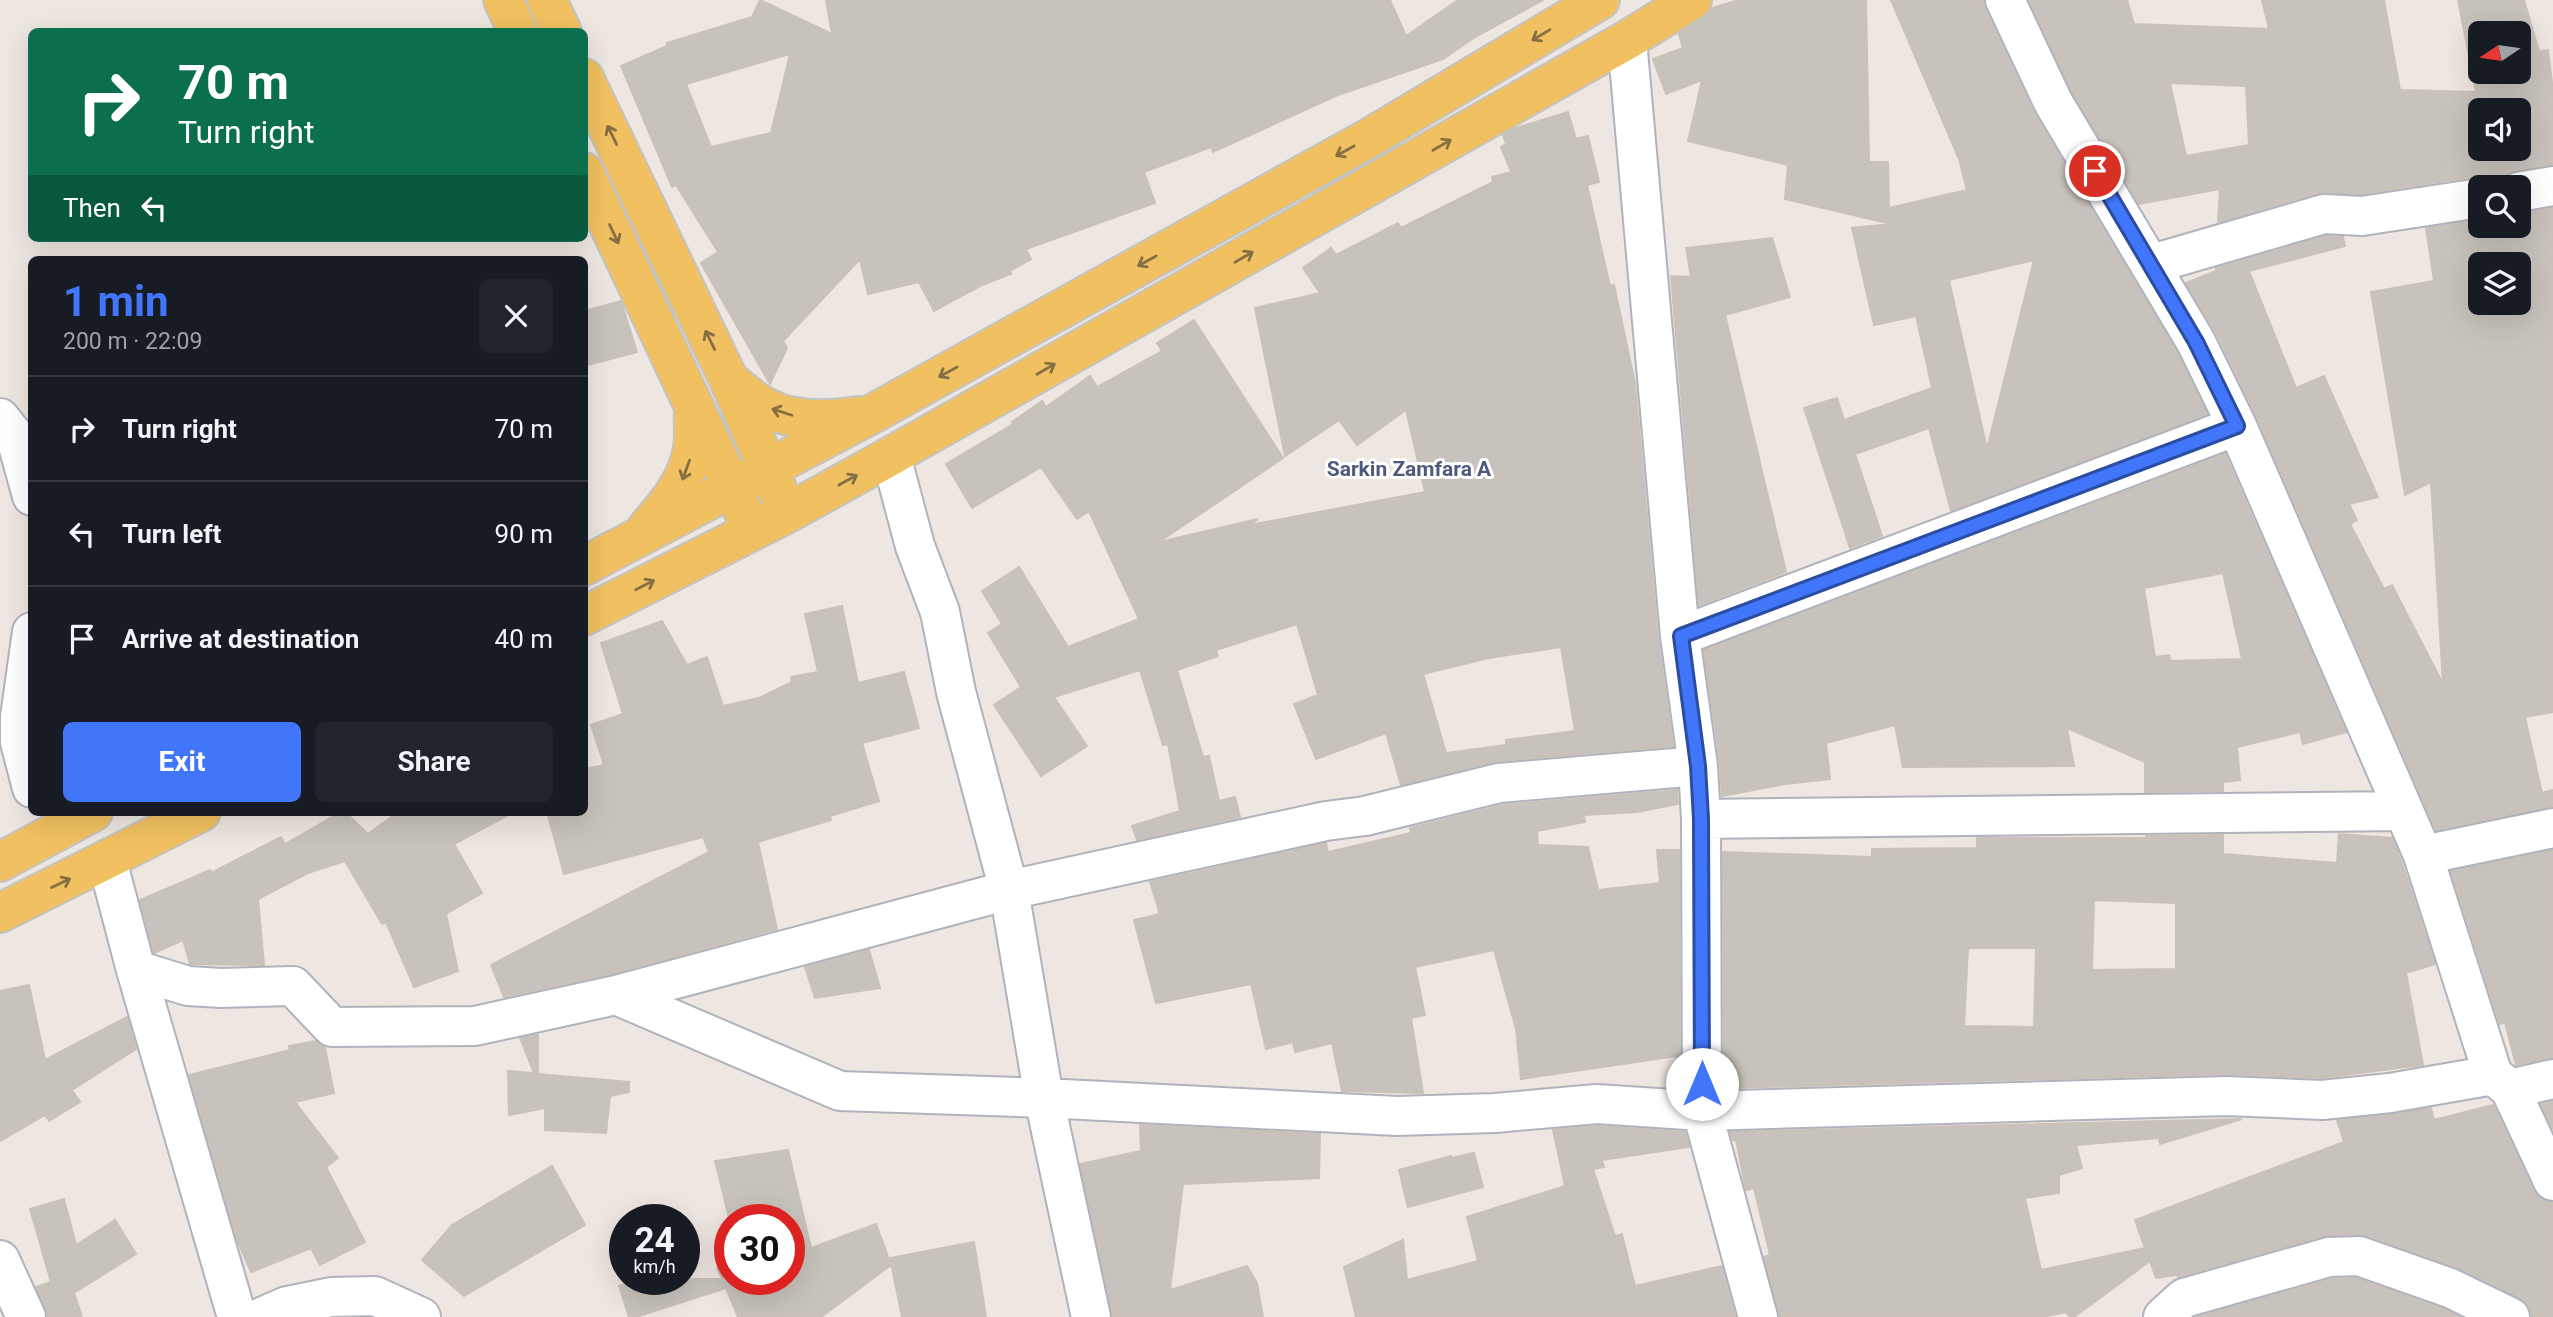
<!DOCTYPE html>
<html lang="en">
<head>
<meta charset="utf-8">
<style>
	:root { --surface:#171b24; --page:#20242c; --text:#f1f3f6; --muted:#9ea1a6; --line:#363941; --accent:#4176fa }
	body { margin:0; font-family:Roboto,sans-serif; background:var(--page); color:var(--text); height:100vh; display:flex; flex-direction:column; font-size:26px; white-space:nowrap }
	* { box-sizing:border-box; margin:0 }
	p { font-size:23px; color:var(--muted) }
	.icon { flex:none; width:38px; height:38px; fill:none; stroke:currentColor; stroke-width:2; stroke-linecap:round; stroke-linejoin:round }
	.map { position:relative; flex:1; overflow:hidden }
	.drawer { position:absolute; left:28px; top:256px; width:560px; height:560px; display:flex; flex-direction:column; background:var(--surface); border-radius:10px; box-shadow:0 7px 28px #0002 }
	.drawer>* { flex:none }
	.guide { position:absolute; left:28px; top:28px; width:560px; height:214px; border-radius:10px; box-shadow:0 7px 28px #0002; background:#0b6e4f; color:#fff; overflow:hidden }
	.needle { width:46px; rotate:257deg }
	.fabs { position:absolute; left:2468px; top:21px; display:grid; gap:14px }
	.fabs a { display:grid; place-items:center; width:63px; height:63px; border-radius:10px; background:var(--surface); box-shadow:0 7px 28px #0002; font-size:35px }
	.speed { position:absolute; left:609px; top:1204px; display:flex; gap:14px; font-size:35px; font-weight:700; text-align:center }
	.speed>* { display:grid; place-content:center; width:91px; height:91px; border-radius:50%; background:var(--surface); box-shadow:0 7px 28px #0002; line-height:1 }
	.speed small { font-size:18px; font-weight:400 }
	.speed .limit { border:10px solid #d22; background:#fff; color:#111 }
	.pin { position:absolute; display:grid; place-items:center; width:60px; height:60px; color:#fff; margin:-30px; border:4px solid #fff; border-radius:50%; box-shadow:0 2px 7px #0007 }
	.me { position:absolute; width:77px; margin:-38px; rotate:0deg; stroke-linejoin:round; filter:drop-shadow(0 0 5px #0008) }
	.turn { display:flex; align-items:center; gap:24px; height:147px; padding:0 35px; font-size:32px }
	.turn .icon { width:91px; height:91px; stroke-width:2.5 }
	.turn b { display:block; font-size:49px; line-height:60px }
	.then { display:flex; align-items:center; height:66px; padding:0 35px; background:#0003; gap:14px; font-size:26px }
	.round { display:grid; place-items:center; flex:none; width:74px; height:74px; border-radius:10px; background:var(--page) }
	.headline { display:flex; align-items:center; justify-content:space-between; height:119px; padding:0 35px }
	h1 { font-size:42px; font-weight:700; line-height:52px; color:var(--accent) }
	.cta { display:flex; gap:14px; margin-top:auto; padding:14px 35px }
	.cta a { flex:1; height:80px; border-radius:10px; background:var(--accent); color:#fff; font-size:28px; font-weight:700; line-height:80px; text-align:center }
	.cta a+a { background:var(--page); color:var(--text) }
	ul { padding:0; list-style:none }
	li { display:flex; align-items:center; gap:21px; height:105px; padding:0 35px; border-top:2px solid var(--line) }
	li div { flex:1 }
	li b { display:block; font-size:26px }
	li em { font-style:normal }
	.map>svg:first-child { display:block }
</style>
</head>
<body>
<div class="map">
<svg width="2553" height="1317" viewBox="0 0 2553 1317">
	<rect width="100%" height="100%" fill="#eee6e0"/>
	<path fill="#c7c2bb" stroke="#cac2b9" stroke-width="2" fill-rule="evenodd" d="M760 0 832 34 826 0H1390L1406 36 1458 0H1543L1475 37 1443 59 1338 95 1213 152 1211 147 1144 172 1155 203 1026 249 1031 259 1010 271 1011 274 982 285 934 311 919 282 868 294 860 259 783 341 787 348 770 384 701 263 718 252 676 185 672 187 621 66 667 46V43L752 17ZM790 54 771 133 711 147 686 84Z
		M1739 0H1866L1869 162H1888L1889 208 1967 190 1959 159 1891 0H1983L1985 9 2034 113 2177 352 2207 414 1951 511 1929 428 1855 454 1882 536 1850 548 1804 408 1837 398 1844 420 1932 388 1916 316 1874 325 1852 228 1891 224 1785 199 1788 165 1688 141 1702 80 1666 94 1653 59 1683 48 1679 34 1703 19 1712 8ZM2034 260 1987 449 1949 280Z
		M2029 0H2127L2134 24 2269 29 2262 0H2384L2400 90 2476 92 2458 0H2524L2539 51 2548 50 2553 90V165L2514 171 2504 176 2497 185 2489 178 2477 176 2361 194 2318 193 2218 222 2220 189 2139 204 2072 92ZM2480 33H2518V72H2480ZM2170 83 2246 86 2249 145 2186 156ZM2480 110H2518V149H2480Z
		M1568 112 1576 139 1588 136 1599 182 1587 185 1610 286 1614 285 1635 383 1658 638 1673 746 1497 761 1401 785 1386 733 1316 759 1294 704 1318 695 1297 624 1216 650 1218 656 1177 670 1203 757 1209 756 1219 801 1235 797 1240 817 1137 840 1132 826 1180 811 1168 744 1163 745 1140 670 1054 697 1087 746 1041 776 994 705 1021 687 988 633 1002 624 982 591 1019 567 1068 647 1139 619 1089 511 1077 519 1041 467 972 508 946 464 1013 424 1012 422 1042 401 1046 407 1090 376 1097 387 1162 351 1157 343 1194 320 1283 458 1159 542 1258 519 1250 525 1425 492 1406 410 1357 445 1339 420 1285 456 1255 308 1320 293 1303 268 1331 248 1336 255 1398 223 1401 228 1493 182 1492 177 1511 172 1501 147 1506 144 1503 135 1516 128ZM1561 647 1575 731 1506 740V745L1446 753 1423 674 1489 658Z
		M2553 208V712L2525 717 2542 793 2553 790V807L2436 830 2257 417 2216 332 2186 283 2216 271V268L2327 236 2343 237 2345 246 2249 271 2296 388 2324 376 2378 497 2349 504 2357 520 2350 524 2384 589 2392 585 2443 684 2431 482 2405 495 2371 292 2434 281 2426 228 2480 220V226H2518V213ZM2480 264H2518V303H2480Z
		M1772 238 1790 297 1725 315 1786 572 1699 605 1671 276 1691 277 1686 248Z
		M621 301 637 352 584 366V311Z
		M2225 454 2346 732 2303 744 2300 732 2237 747 2240 780 2223 782V791L2145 792V762L2067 728 2074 766 1903 767 1895 725 1826 743 1830 779 1785 784 1722 796 1720 763 1704 650ZM2223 573 2242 659 2171 661 2169 655 2155 657 2144 588Z
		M842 606 858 683 904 672 919 728 862 743 879 801 830 816 831 820 758 842 777 929 611 974 504 997 491 965 709 852 703 837 564 874 547 812H584V769L604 765 591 725 623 714 601 643 662 621 687 665 707 657 723 706 759 698 792 682 791 677 818 672 805 614Z
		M1677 790 1678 804 1637 812 1584 815 1585 822 1537 831 1538 845 1588 847 1598 890 1660 883 1657 850H1679L1680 1072 1677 1056 1521 1079 1516 1029 1494 950 1415 967 1425 1015 1411 1018 1423 1093 1342 1091 1332 1043 1295 1052 1293 1042 1266 1049 1251 984 1156 1003 1134 920 1160 914 1150 882 1326 843 1328 852 1411 833 1410 828 1503 805Z
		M341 812H345L368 834 398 812H514L454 844 482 893 446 914 458 971 414 987 386 922 382 924 345 861 308 873 258 899 264 965 192 964H190L183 940 154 953 140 900 210 870 211 873 281 837 285 844Z
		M2339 834 2392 838 2402 863 2435 964 2406 973 2423 1065 2321 1078 2226 1074 1724 1088 1723 852 1872 857V849L1977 848V838H2146V836L2223 835V854L2337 863ZM2094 900 2176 903V969L2092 970ZM1968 948H2036L2034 1027 1964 1026Z
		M2553 850V1058L2516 1065 2505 1022 2500 1024 2451 871Z
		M869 950 880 988 815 998 805 967Z
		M29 985 45 1060 127 1017 136 1049 72 1090 80 1102 49 1121 45 1115 0 1141V991Z
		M538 1035V1074L629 1082V1092L610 1096 606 1133 545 1130V1108L509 1115 508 1071 534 1073 520 1038Z
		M315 1041 325 1048 334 1093 295 1102 338 1158 326 1167 365 1242 320 1265 311 1248 251 1272 237 1240 189 1075 290 1050 289 1046Z
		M2553 1101V1129L2541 1104Z
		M2493 1105 2533 1190 2541 1199 2553 1203V1317H2532L2528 1305 2520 1298 2459 1268 2358 1234 2323 1236 2178 1277 2177 1275 2156 1278 2150 1261 2074 1317H2070L2066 1312 2042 1317H1779L1764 1257 1770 1255 1754 1188 1746 1190 1736 1140H1733L1730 1132 2242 1119 2160 1144 2159 1138 2076 1145 2082 1168 2059 1175V1193L2025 1198 2041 1270 2145 1248 2135 1220 2344 1142 2337 1120 2431 1108 2434 1120Z
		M1140 1125 1320 1134 1319 1178 1183 1184 1170 1290 1247 1266 1257 1283 1263 1317H1112L1080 1164 1141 1151Z
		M1597 1126 1685 1132 1689 1147 1602 1160 1604 1167 1593 1169 1615 1236 1622 1234 1635 1286 1722 1266 1735 1317H1356L1344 1267 1403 1240 1407 1280 1478 1261 1467 1217 1565 1186 1553 1130Z
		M788 1150 811 1248 876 1224 891 1265 821 1317H738L726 1288 636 1317H629L619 1286 640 1279H722L717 1268 730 1262V1279H789V1220L730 1222 715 1161Z
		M1474 1153 1483 1187 1408 1207 1399 1170 1451 1156V1158Z
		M552 1166 585 1225 464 1296 422 1260 452 1225Z
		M64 1199 76 1245 115 1220 136 1254 74 1293 82 1317H48L36 1287 51 1282 30 1209Z
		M974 1242 986 1317H902L890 1258Z
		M2356 1278 2442 1308 2460 1317H2197L2332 1279Z"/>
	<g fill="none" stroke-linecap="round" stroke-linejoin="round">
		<g stroke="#b0b3bd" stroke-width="42">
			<path id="minor" d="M2005 0 2053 102 2196 342 2237 426 2423 855 2493 1075 2510 1089 2553 1181
				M1627 40 1680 636 1698 766 1701 819 1702 1111 1758 1317
				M2518 192 2553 186
				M2152 264 2324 214 2362 216 2480 198
				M0 418 16 438 32 496
				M891 456 915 546 940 612 956 692 1009 890 1044 1098 1091 1317
				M32 632 20 717V742L32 788
				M1680 636 2237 426
				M1701 819 2404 811
				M2423 855 2553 828
				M107 860 136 970 237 1317
				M136 970 188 986 221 988 293 986 332 1027 475 1026 616 995 840 1091 1044 1098 1397 1116 1495 1113 1597 1104 1702 1111 2227 1096 2322 1100 2390 1093 2493 1075
				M616 995 1009 890 1326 821 1365 816 1499 783 1698 766
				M2510 1089 2553 1079
				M0 1260 26 1317
				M262 1317 287 1306 331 1297 375 1296 421 1317
				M2163 1317 2184 1298 2329 1257 2359 1256 2450 1288 2510 1317"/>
		</g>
		<g stroke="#c4c4c4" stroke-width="42">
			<path id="major" d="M503 0 518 32
				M547 0 562 32
				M584 78 729 380 778 491
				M584 172 744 513
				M729 380C739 388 749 397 760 404 788 422 827 421 858 416
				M647 528C667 505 689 479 693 447 695 435 693 421 694 409
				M584 566 874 413 1371 137 1600 0
				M584 616 788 513 891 456 1627 40 1692 0
				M0 862 93 812
				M0 913 201 812"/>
		</g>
		<use href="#minor" stroke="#fff" stroke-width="38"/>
		<use href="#major" stroke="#f1c161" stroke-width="38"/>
	</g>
	<defs><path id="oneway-shaft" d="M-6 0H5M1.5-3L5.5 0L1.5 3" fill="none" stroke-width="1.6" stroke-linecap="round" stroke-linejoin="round" transform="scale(1.75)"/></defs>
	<g stroke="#857044">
		<use href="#oneway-shaft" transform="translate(1541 35) rotate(149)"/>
		<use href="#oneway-shaft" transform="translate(612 135) rotate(-116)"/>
		<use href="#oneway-shaft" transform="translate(1442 145) rotate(-30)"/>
		<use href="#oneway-shaft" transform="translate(1345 151) rotate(151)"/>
		<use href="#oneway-shaft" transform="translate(614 234) rotate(65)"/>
		<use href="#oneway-shaft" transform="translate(1244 257) rotate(-30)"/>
		<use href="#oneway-shaft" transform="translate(1147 261) rotate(151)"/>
		<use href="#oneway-shaft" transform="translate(710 340) rotate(-116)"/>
		<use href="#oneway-shaft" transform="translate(1046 369) rotate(-30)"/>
		<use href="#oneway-shaft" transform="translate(948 372) rotate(151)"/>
		<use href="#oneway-shaft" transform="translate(782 412) rotate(-162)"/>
		<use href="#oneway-shaft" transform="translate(686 470) rotate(110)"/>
		<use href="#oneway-shaft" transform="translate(848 480) rotate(-29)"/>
		<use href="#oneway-shaft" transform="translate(645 585) rotate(-27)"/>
		<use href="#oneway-shaft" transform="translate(61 883) rotate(-26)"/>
	</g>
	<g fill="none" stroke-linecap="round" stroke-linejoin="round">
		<g stroke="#2a4da2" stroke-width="18">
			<path id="route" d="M1702 1084 1701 819 1698 766 1681 636 2237 426 2196 342 2095 171"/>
		</g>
		<use href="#route" stroke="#4176fa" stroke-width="12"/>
	</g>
	<g text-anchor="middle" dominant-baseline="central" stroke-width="6" stroke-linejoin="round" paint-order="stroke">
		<g font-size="21" font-weight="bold" fill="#4c5a7e" stroke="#fff">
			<text x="1409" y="469">Sarkin Zamfara A</text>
		</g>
	</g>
</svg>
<div class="fabs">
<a><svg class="needle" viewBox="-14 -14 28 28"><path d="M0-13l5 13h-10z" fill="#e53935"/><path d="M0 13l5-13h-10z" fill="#9ea1a6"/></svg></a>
<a><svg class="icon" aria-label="sound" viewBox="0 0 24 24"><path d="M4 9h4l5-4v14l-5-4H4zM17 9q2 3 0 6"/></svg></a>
<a><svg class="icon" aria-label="search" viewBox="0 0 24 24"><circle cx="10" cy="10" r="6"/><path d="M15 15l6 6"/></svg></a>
<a><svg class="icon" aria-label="layers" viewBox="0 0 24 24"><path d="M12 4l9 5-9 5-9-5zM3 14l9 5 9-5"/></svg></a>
</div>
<div class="speed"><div>24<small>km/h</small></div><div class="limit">30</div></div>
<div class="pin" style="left:2095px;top:171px;background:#d93025"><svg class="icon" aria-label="arrive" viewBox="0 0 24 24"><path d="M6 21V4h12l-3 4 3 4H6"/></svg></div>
<svg class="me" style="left:1702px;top:1084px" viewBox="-20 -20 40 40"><circle r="19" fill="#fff"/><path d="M0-13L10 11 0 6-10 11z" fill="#4176fa"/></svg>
<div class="guide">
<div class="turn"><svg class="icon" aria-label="right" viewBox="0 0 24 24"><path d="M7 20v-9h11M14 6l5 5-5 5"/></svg><div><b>70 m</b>Turn right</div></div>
<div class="then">Then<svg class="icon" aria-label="left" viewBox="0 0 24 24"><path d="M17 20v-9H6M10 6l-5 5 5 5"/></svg></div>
</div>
<section class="drawer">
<div class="headline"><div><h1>1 min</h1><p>200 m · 22:09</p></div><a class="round"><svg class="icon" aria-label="close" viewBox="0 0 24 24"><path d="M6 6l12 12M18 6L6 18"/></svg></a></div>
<ul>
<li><svg class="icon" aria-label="right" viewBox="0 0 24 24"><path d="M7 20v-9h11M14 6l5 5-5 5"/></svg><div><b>Turn right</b></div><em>70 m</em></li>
<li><svg class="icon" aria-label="left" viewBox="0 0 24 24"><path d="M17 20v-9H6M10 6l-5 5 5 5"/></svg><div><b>Turn left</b></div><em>90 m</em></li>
<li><svg class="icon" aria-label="arrive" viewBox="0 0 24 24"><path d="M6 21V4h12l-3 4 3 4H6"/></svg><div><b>Arrive at destination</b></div><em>40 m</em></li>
</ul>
<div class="cta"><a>Exit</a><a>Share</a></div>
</section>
</div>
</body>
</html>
